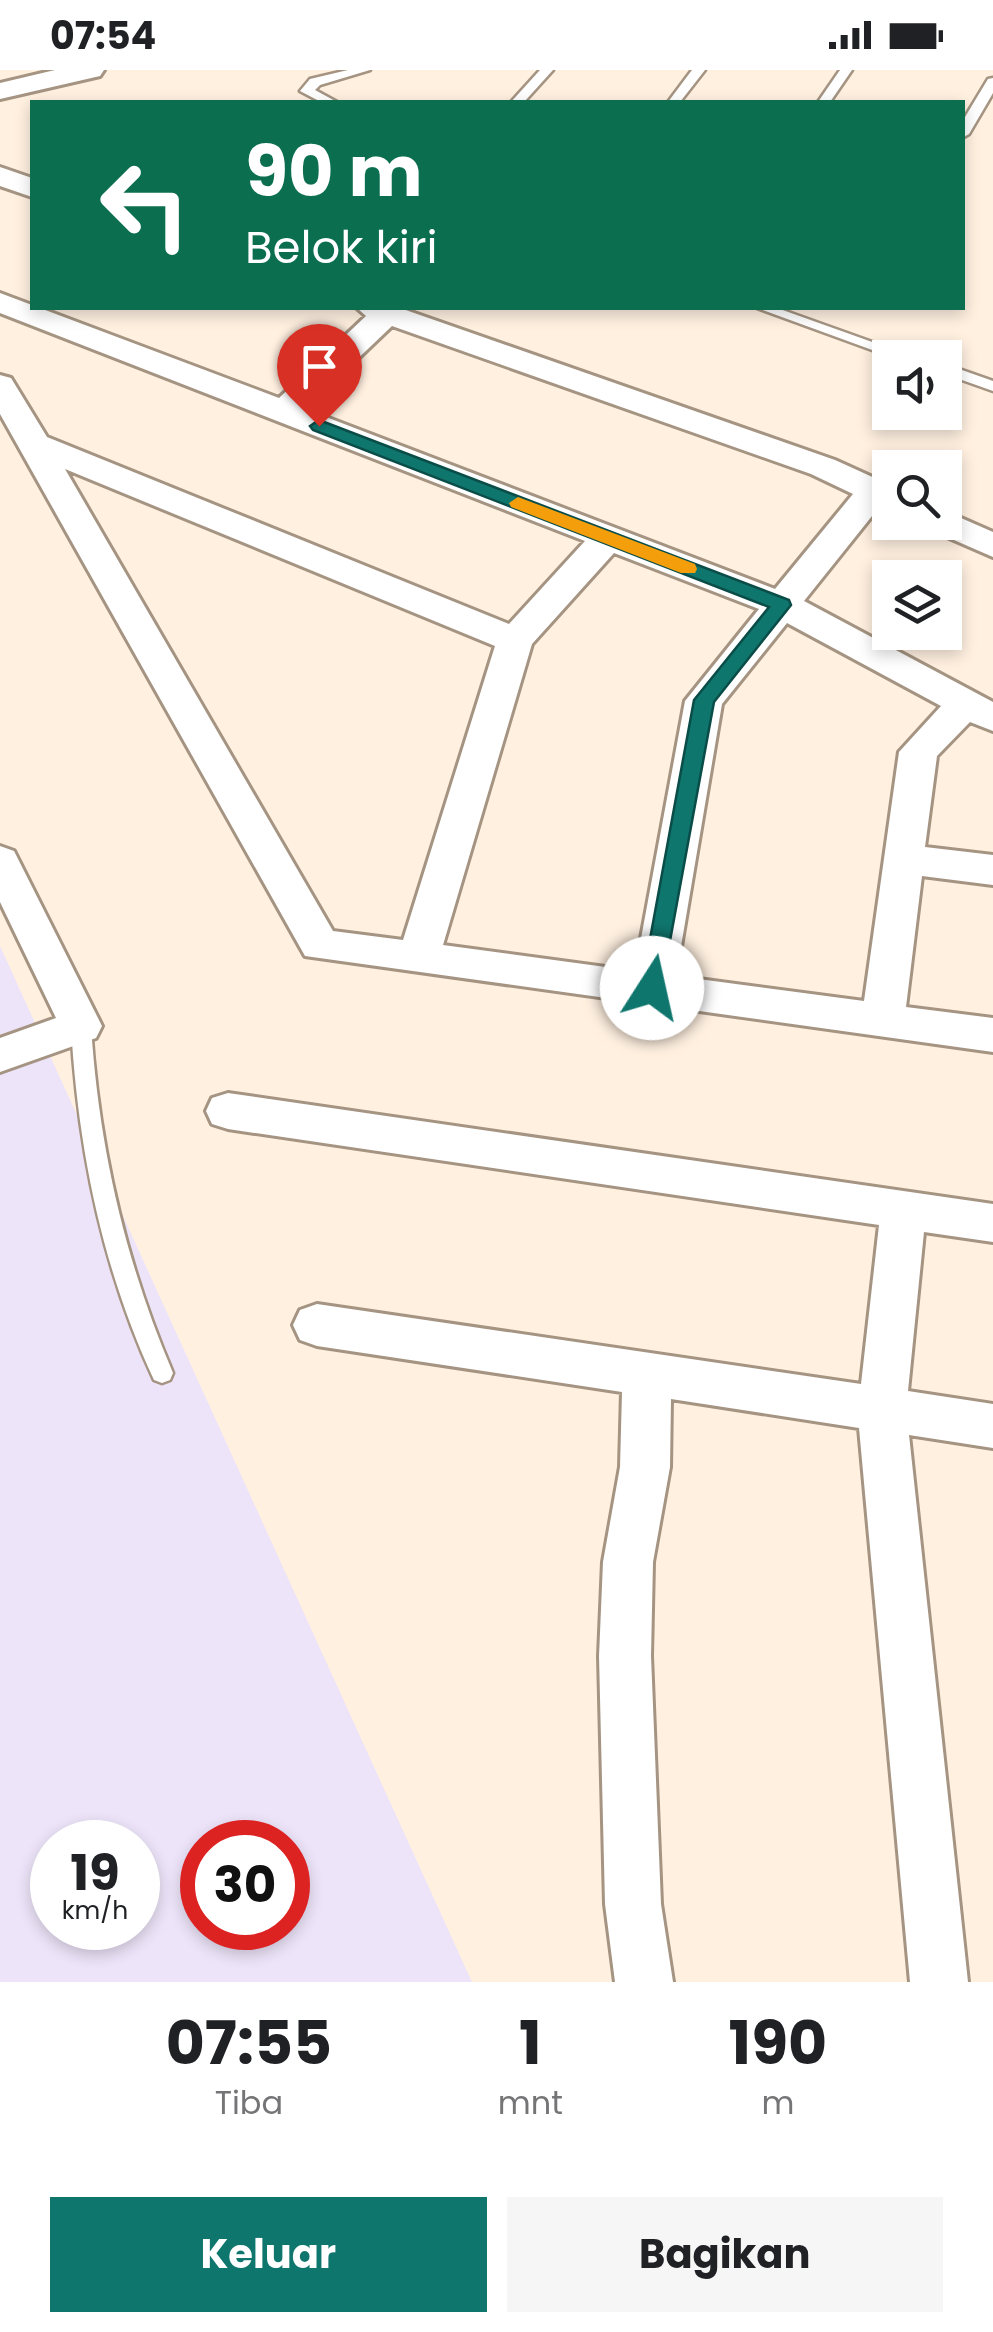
<!DOCTYPE html>
<html lang="id">
<head>
<meta charset="utf-8">
<style>
	:root { --surface:#fff; --page:#f6f6f6; --text:#202124; --muted:#757577; --accent:#0f766e }
	body { margin:0; font-family:Poppins,sans-serif; background:var(--page); color:var(--text); height:100vh; display:flex; flex-direction:column; font-size:38px; white-space:nowrap }
	* { box-sizing:border-box; margin:0 }
	p { font-size:32px; color:var(--muted) }
	.icon { flex:none; width:55px; height:55px; fill:none; stroke:currentColor; stroke-width:2; stroke-linecap:round; stroke-linejoin:round }
	.map { position:relative; height:1912px; overflow:hidden }
	.panel { display:flex; flex-direction:column; background:var(--surface); flex:1 }
	.panel>* { flex:none }
	.guide { position:absolute; left:30px; top:30px; width:935px; height:210px; border-radius:0px; box-shadow:0 5px 15px #0003; background:#0b6e4f; color:#fff; overflow:hidden }
	.controls { position:absolute; left:872px; top:270px; display:grid; gap:20px }
	.controls a { display:grid; place-items:center; width:90px; height:90px; border-radius:0px; background:var(--surface); box-shadow:0 5px 15px #0003; font-size:50px }
	.speed { position:absolute; left:30px; top:1750px; display:flex; gap:20px; font-size:50px; font-weight:700; text-align:center }
	.speed>* { display:grid; place-content:center; width:130px; height:130px; border-radius:50%; background:var(--surface); box-shadow:0 5px 15px #0003; line-height:1 }
	.speed small { font-size:25px; font-weight:400 }
	.speed .limit { border:15px solid #d22; background:#fff; color:#111 }
	.pin { position:absolute; display:grid; place-items:center; width:85px; height:85px; color:#fff; margin:-102px -42px; border-radius:50% 50% 50% 0; rotate:-45deg; box-shadow:0 0 10px #0007 }
	.pin .icon { rotate:45deg }
	.me { position:absolute; width:110px; margin:-55px; rotate:10deg; stroke-linejoin:round; filter:drop-shadow(0 0 8px #0008) }
	.turn { display:flex; align-items:center; gap:35px; height:210px; padding:0 50px; font-size:45px }
	.turn .icon { width:130px; height:130px; stroke-width:2.5 }
	.turn b { display:block; font-size:70px; line-height:85px }
	.eta { display:flex; justify-content:space-evenly; align-items:center; height:170px; text-align:center }
	.eta b { font-size:60px; font-weight:700; line-height:70px }
	.cta { display:flex; gap:20px; margin-top:auto; padding:20px 50px }
	.cta a { flex:1; height:115px; border-radius:0px; background:var(--accent); color:#fff; font-size:40px; font-weight:700; line-height:115px; text-align:center }
	.cta a+a { background:var(--page); color:var(--text) }
	.status { display:flex; justify-content:space-between; align-items:center; height:70px; padding:0 50px; background:var(--surface); direction:ltr }
	.status svg { height:28px; fill:currentColor }
	.map>svg:first-child { display:block }
</style>
</head>
<body>
<div class="status"><b>07:54</b><svg viewBox="0 0 49 12"><path d="M0 12V9h3v3zM5 12V6h3v6zM10 12V3h3v9zM15 12V0h3v12zM26 1h20v11H26zM47 4h2v5h-2z"/></svg></div>
<div class="map">
<svg width="993" height="1912" viewBox="0 0 993 1912">
	<rect width="100%" height="100%" fill="#fff0e0"/>
	<path fill="#ede4f9" fill-rule="evenodd" d="M0 876 472 1912H0ZM52 1772H138V1858H52ZM202 1772H288V1858H202Z"/>
	<g fill="none" stroke-linecap="round" stroke-linejoin="round">
		<g stroke="#a59482" stroke-width="5">
			<path id="lane" d="M348 0H370L320 15 315 20 337 32H321L300 21 310 9Z
				M540 0H553L524 32H511Z
				M692 0H705L680 32H668Z
				M840 0H852L830 32H818Z
				M993 8V23L969 64 962 68V52L988 9Z
				M757 238H777L917 288H894Z
				M945 294 993 311V321L945 304Z
				M81 948 88 950 91 956C99 1078 125 1191 173 1303L170 1310 162 1313 154 1310C102 1198 78 1079 71 956L74 950Z"/>
		</g>
		<g stroke="#a59482" stroke-width="6">
			<path id="street" d="M55 0H104L100 6 0 29V13Z
				M0 97 32 108V127L0 116Z
				M0 223 279 328 366 246 357 238H400L835 390 890 415V439L880 436 804 531 993 632V661L970 652 937 686 925 777 993 785V815L922 806 906 937 993 948V982L305 886 0 344V305L11 308 47 367 509 554 585 471 0 243ZM392 256 811 404 853 424 775 519 305 339ZM65 399 495 576 403 870 333 861ZM614 483 759 539 685 631 635 901 443 875 532 574ZM787 553 941 636 899 682 864 931 676 906 722 634Z
				M945 441 993 462V487L931 460 926 452H945Z
				M0 776 14 781 102 956 96 968 0 1002V968L56 948 0 832Z
				M228 1023 993 1134V1172L924 1162 908 1321 993 1334V1378L909 1365 968 1912H910L859 1358 671 1329 670 1397 653 1492 651 1586 661 1834 673 1912H615L605 1834 599 1586 603 1492 620 1397 622 1322 317 1276 300 1270 293 1255 300 1240 317 1234 861 1314 879 1155 228 1059 212 1054 206 1041 212 1028Z"/>
		</g>
		<use href="#lane" fill="#fff" fill-rule="evenodd"/>
		<use href="#street" fill="#fff" fill-rule="evenodd"/>
	</g>
	<path fill="#0f766e" stroke="#0a4d48" stroke-width="2.5" d="M319 350 789 530 791 535 714 632 660 925H645L641 918 694 630 769 537 313 360 310 356Z"/>
	<path fill="#f59e0b" d="M518 427 695 494 697 499 695 503H681L511 437 509 433Z"/>
</svg>
<div class="controls">
<a><svg class="icon" aria-label="sound" viewBox="0 0 24 24"><path d="M4 9h4l5-4v14l-5-4H4zM17 9q2 3 0 6"/></svg></a>
<a><svg class="icon" aria-label="search" viewBox="0 0 24 24"><circle cx="10" cy="10" r="6"/><path d="M15 15l6 6"/></svg></a>
<a><svg class="icon" aria-label="layers" viewBox="0 0 24 24"><path d="M12 4l9 5-9 5-9-5zM3 14l9 5 9-5"/></svg></a>
</div>
<div class="speed"><div>19<small>km/h</small></div><div class="limit">30</div></div>
<div class="pin" style="left:319px;top:356px;background:#d93025"><svg class="icon" aria-label="arrive" viewBox="0 0 24 24"><path d="M6 21V4h12l-3 4 3 4H6"/></svg></div>
<svg class="me" style="left:652px;top:918px" viewBox="-20 -20 40 40"><circle r="19" fill="#fff"/><path d="M0-13L10 11 0 6-10 11z" fill="#0f766e"/></svg>
<div class="guide">
<div class="turn"><svg class="icon" aria-label="left" viewBox="0 0 24 24"><path d="M17 20v-9H6M10 6l-5 5 5 5"/></svg><div><b>90 m</b>Belok kiri</div></div>
</div>
</div>
<section class="panel">
<div class="eta">
<div><b>07:55</b><p>Tiba</p></div>
<div><b>1</b><p>mnt</p></div>
<div><b>190</b><p>m</p></div>
</div>
<div class="cta"><a>Keluar</a><a>Bagikan</a></div>
</section>
</body>
</html>
